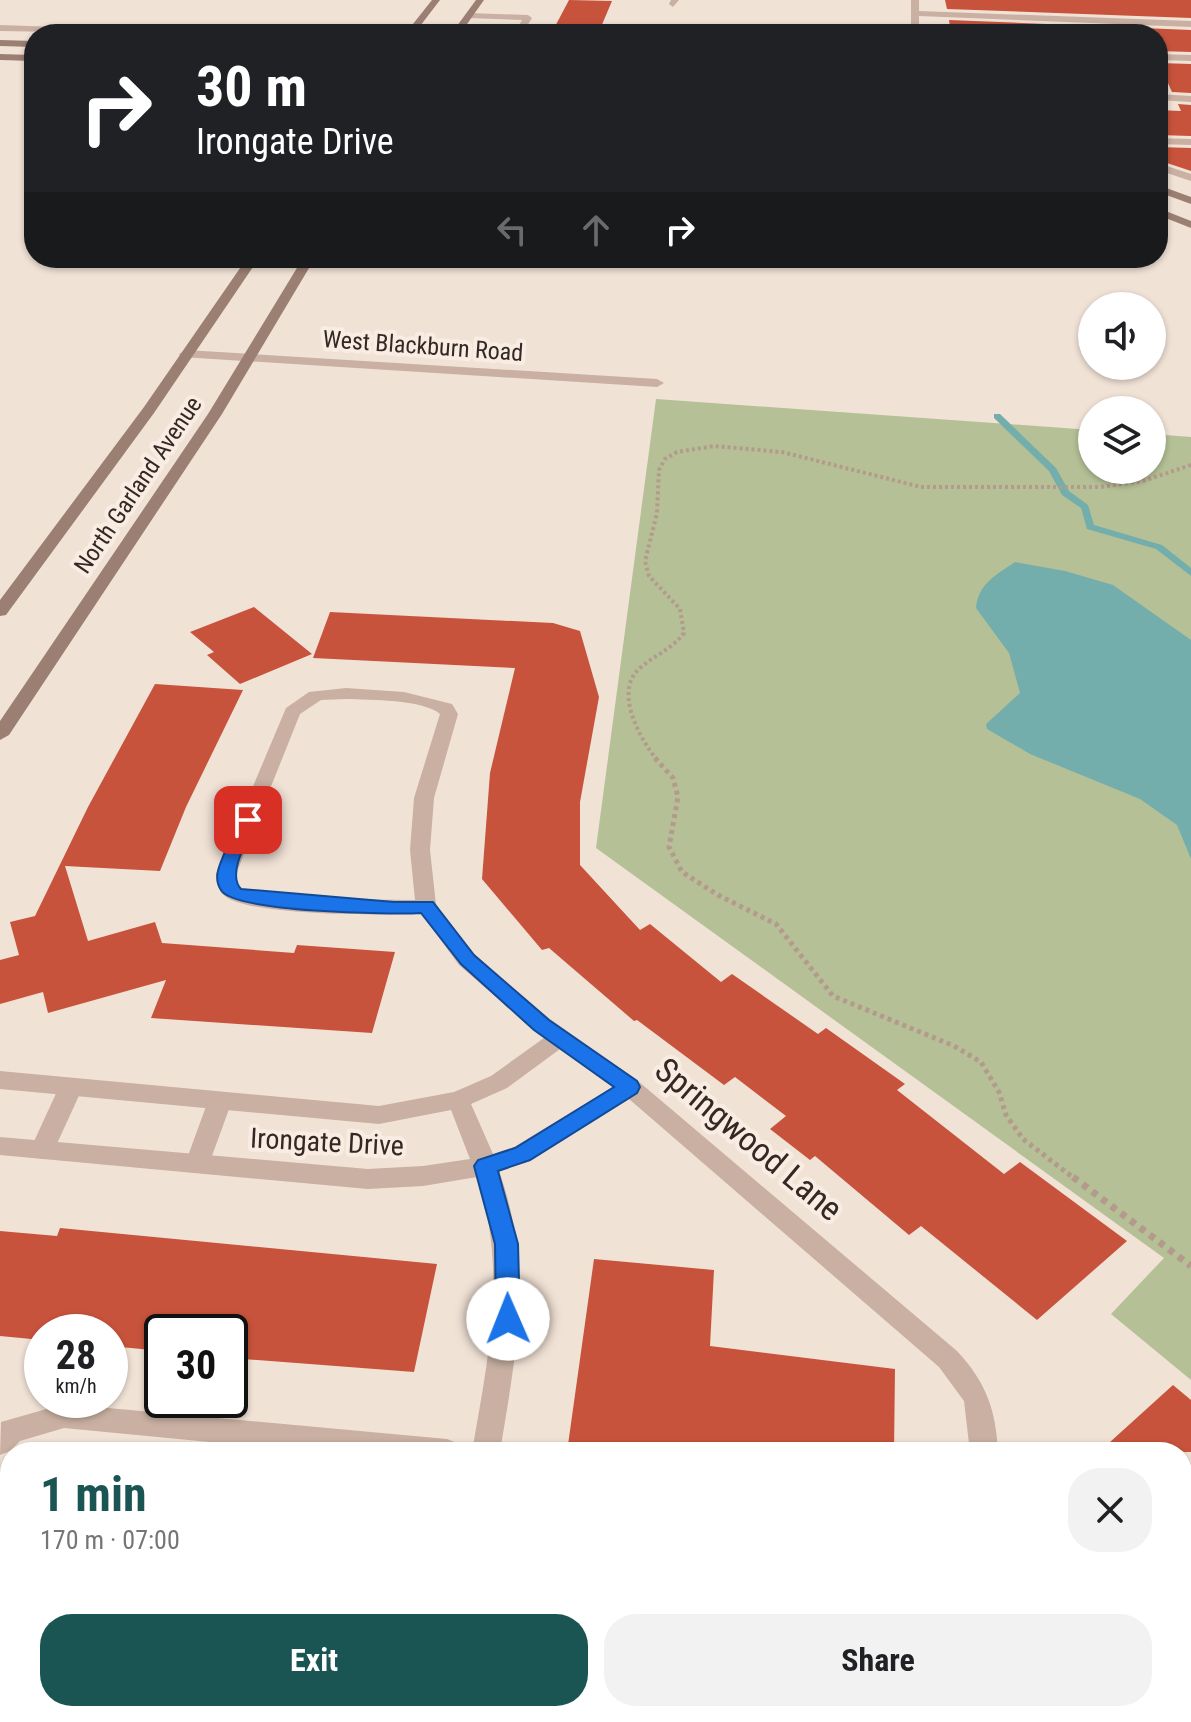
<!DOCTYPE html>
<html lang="en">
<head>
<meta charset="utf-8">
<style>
	:root { --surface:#fff; --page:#f2f2f2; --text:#202124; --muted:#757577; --accent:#1a5554 }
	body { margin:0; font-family:"Roboto Condensed",sans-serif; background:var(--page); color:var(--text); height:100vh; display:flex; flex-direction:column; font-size:30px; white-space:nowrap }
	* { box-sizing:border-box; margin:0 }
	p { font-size:26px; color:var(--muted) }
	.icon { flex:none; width:44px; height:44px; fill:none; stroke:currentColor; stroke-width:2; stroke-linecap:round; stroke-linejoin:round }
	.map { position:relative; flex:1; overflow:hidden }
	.sheet { position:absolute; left:0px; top:1442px; width:1192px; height:280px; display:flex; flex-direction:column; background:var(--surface); border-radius:32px 32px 0 0; box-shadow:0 2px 6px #0004 }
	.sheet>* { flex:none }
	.top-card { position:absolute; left:24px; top:24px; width:1144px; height:244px; border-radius:32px; box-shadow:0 2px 6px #0004; background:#202124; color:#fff; overflow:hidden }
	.controls { position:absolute; left:1078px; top:292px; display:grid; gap:16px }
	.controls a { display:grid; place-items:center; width:88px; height:88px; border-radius:50%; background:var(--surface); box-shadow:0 2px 6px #0004; font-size:40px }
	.speed { position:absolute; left:24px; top:1314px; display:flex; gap:16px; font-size:40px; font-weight:700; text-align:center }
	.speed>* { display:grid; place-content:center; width:104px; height:104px; border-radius:50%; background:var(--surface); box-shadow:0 2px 6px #0004; line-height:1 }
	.speed small { font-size:20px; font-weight:400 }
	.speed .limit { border:4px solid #111; border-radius:12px; background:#fff; color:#111 }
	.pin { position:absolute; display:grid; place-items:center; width:68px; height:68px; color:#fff; margin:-34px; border-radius:16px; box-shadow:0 4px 12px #0006 }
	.me { position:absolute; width:88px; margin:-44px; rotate:359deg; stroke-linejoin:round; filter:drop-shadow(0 0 6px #0008) }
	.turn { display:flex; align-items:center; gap:28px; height:168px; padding:0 40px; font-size:36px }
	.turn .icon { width:104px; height:104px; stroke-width:2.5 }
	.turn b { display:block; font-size:56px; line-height:68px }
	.lanes { display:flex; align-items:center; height:76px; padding:0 40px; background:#0003; justify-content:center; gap:40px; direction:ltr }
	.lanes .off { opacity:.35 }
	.round { display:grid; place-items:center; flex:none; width:84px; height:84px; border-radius:32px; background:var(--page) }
	.overview { display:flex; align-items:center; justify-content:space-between; height:136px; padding:0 40px }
	h1 { font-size:48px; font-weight:700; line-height:60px; color:var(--accent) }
	.primary-button { display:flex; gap:16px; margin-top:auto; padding:16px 40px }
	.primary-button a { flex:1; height:92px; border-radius:32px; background:var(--accent); color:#fff; font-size:32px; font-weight:700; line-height:92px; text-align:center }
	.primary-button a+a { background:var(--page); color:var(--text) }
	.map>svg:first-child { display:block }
</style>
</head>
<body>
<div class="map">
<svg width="1191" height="1722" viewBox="0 0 1191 1722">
	<rect width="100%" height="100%" fill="#f1e2d6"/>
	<path fill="#b5c096" d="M656 399 1092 430V470H1152V434L1191 437V1380L1111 1314 1164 1258 596 848Z"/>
	<path fill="#74aeac" d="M1015 562 1065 571 1113 585 1191 640V859L1177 825 1140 799 1030 754 987 729 986 724 1020 693 1009 653 976 608C978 584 996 575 1015 562Z"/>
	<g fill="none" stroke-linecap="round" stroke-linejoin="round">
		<path fill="#74aeac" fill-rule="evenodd" d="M994 414H1000L1056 468 1069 491 1088 505 1094 525 1162 545 1191 568V576L1156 549 1087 529 1081 508 1062 495 1049 471 994 418Z"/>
	</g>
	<path fill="#c8533c" d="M569 0 612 1 598 34H551Z
		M945 0H1191V18L947 9Z
		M949 20 1191 30V52L1158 51V34H951Z
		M1159 63 1191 64V93L1172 92Z
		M1178 104 1191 105V136L1158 135V110L1181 111Z
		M1158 147 1191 148V171L1158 160Z
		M254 607 312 654 240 684 207 655 214 652 190 632Z
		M330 612 553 623 580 631 599 697 580 802V865L640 930 650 924 721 982 732 974 818 1034 826 1028 905 1084 897 1090 1004 1174 1020 1162 1127 1241 1037 1320 921 1226 909 1235 815 1156 810 1160 770 1129 786 1116 735 1077 724 1085 637 1020 634 1021 549 948 542 950 482 879 490 773 515 668 313 658Z
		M155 684 243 690 186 807 160 871 65 866 88 941 155 922 162 943 294 953 297 945 395 952 372 1033 151 1018 166 980 48 1013 43 992 0 1004V960L19 955 10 922 35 916 88 807Z
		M60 1228 437 1264 414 1372 230 1358V1332H162V1351L110 1346V1332H42V1340L0 1336V1231L57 1236Z
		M594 1259 714 1270 710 1346 895 1369 894 1452H567Z
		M1173 1385 1191 1400V1452H1099Z"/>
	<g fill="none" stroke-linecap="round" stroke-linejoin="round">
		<path stroke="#b49a8c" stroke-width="4" stroke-dasharray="3 3" stroke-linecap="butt" d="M657 760C640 739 613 691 640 668 655 655 672 649 684 633L680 609 649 576 645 561 657 513 659 470 665 459 677 452 714 446 782 452 921 487H1101L1143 481 1191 465"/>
		<path stroke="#b49a8c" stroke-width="5" stroke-dasharray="4 4" stroke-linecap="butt" d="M655 758 673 778 678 797 669 847 682 872 718 895 776 924 833 996 954 1046 981 1062 999 1092 1006 1115 1023 1139 1075 1179"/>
		<path stroke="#b49a8c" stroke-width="7" stroke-dasharray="6 6" stroke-linecap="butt" d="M1073 1177 1191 1266"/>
		<path fill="#c9b0a2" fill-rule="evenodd" d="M1158 54 1191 55V61L1158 60Z
			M1158 138 1191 139V145L1158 144Z
			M1158 163 1191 174V181L1158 170Z
			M71 1078 79 1081 83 1087 54 1150 50 1157 42 1159 34 1157 30 1150 59 1087 63 1081Z
			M220 1092 228 1095 232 1101 209 1164 206 1171 197 1173 188 1171 185 1164 208 1101 212 1095Z"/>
		<path fill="#c9b0a2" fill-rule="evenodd" d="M671 0H679L673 7 669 4Z
			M911 0H919V11L1191 21V27L919 16V34H911Z
			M469 13 528 15 532 18 522 34H514L522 20 466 18Z
			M0 25 172 31 176 34 0 31Z
			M239 25 242 30 202 34 206 31Z
			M1158 94 1191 96V102L1158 100Z
			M186 350 657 379 664 383 657 387 181 357 179 354Z
			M346 688 404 692 452 704 458 714 434 798 430 850 436 905 475 955 550 1019 638 1081 957 1351C986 1382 996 1410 998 1452H970L964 1401 939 1367 629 1099 530 1161 499 1171C534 1268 516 1353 500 1452H472C488 1359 508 1269 477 1177L423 1186 368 1189 0 1155V1137L368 1169 423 1166 470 1159 451 1110 379 1124 0 1089V1071L379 1106 454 1092 491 1076 544 1038 459 965 421 913C387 916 248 916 225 896 218 891 216 882 216 874L286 708 309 692ZM346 699C370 700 422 699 440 714L414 798 410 850 415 900 329 899 243 889 238 885 236 874 300 714 321 700ZM560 1049 613 1087 514 1147 493 1154 471 1104 507 1088Z
			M64 1404 447 1439 457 1443 461 1452H313L64 1428 20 1441 10 1451 0 1455 1 1422Z
			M1182 1650 1191 1653V1688L1182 1685Z
			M0 1693 10 1697V1712H33L37 1722H0Z
			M411 1712H443L441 1722H409Z
			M969 1712H1016L1020 1722H967Z"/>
		<path fill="#9c7f73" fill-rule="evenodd" d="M432 0H440L414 34H405Z
			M476 0H484L460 34H451Z
			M0 40 34 41V47L0 46Z
			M0 54 34 55V61L0 60Z
			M1158 185 1191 197V204L1158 192Z
			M1158 208 1191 221V228L1158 215Z
			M247 258H259L154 413 6 615 0 616V600L144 407Z
			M303 258H315L222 414 9 735 0 740V721L208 414Z"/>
	</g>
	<path fill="#1a73e8" stroke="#114b97" stroke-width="2" d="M248 814 257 820C249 838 226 873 241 889L394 902H433L474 955 549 1020 637 1081 640 1087 637 1093 530 1160 498 1171 518 1244 520 1319 516 1327 508 1330 500 1327 496 1319 495 1244 474 1166 478 1160 515 1148 614 1087 534 1030 461 964 421 913C392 915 233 912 221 890 212 876 221 863 226 849 231 838 235 817 248 814Z"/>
	<g text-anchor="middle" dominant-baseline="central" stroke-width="8" stroke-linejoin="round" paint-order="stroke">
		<g font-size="24" fill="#332824" stroke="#f9ece2">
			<text transform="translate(423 346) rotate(4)">West Blackburn Road</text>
			<text transform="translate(138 485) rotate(-56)">North Garland Avenue</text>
		</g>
		<g font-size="28" fill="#332824" stroke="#f9ece2">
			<text transform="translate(327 1142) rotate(3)">Irongate Drive</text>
		</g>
		<g font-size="34" fill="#332824" stroke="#f9ece2">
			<text transform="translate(749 1139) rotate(40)">Springwood Lane</text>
		</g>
	</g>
</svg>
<div class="controls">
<a><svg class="icon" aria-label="sound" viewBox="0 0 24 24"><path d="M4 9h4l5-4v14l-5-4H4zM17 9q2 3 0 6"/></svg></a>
<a><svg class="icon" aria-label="layers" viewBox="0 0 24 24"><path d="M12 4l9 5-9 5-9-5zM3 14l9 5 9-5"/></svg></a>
</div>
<div class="speed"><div>28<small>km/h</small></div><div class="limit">30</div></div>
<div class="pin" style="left:248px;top:820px;background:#d93025"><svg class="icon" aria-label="arrive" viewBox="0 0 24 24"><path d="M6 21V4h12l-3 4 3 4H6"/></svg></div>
<svg class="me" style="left:508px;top:1319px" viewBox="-20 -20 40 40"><circle r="19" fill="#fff"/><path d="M0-13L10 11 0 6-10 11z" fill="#1a73e8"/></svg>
<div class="top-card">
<div class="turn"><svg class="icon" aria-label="right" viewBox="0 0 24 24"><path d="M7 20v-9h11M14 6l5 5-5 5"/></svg><div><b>30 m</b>Irongate Drive</div></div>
<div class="lanes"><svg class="icon off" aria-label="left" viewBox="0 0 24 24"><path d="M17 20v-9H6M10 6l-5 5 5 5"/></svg><svg class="icon off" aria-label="ahead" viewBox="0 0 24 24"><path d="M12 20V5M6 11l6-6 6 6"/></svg><svg class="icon" aria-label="right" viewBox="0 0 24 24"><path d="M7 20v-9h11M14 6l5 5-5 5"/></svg></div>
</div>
<section class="sheet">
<div class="overview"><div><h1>1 min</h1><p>170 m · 07:00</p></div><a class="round"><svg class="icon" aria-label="close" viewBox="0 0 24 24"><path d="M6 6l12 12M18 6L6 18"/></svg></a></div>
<div class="primary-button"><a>Exit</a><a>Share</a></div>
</section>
</div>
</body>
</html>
